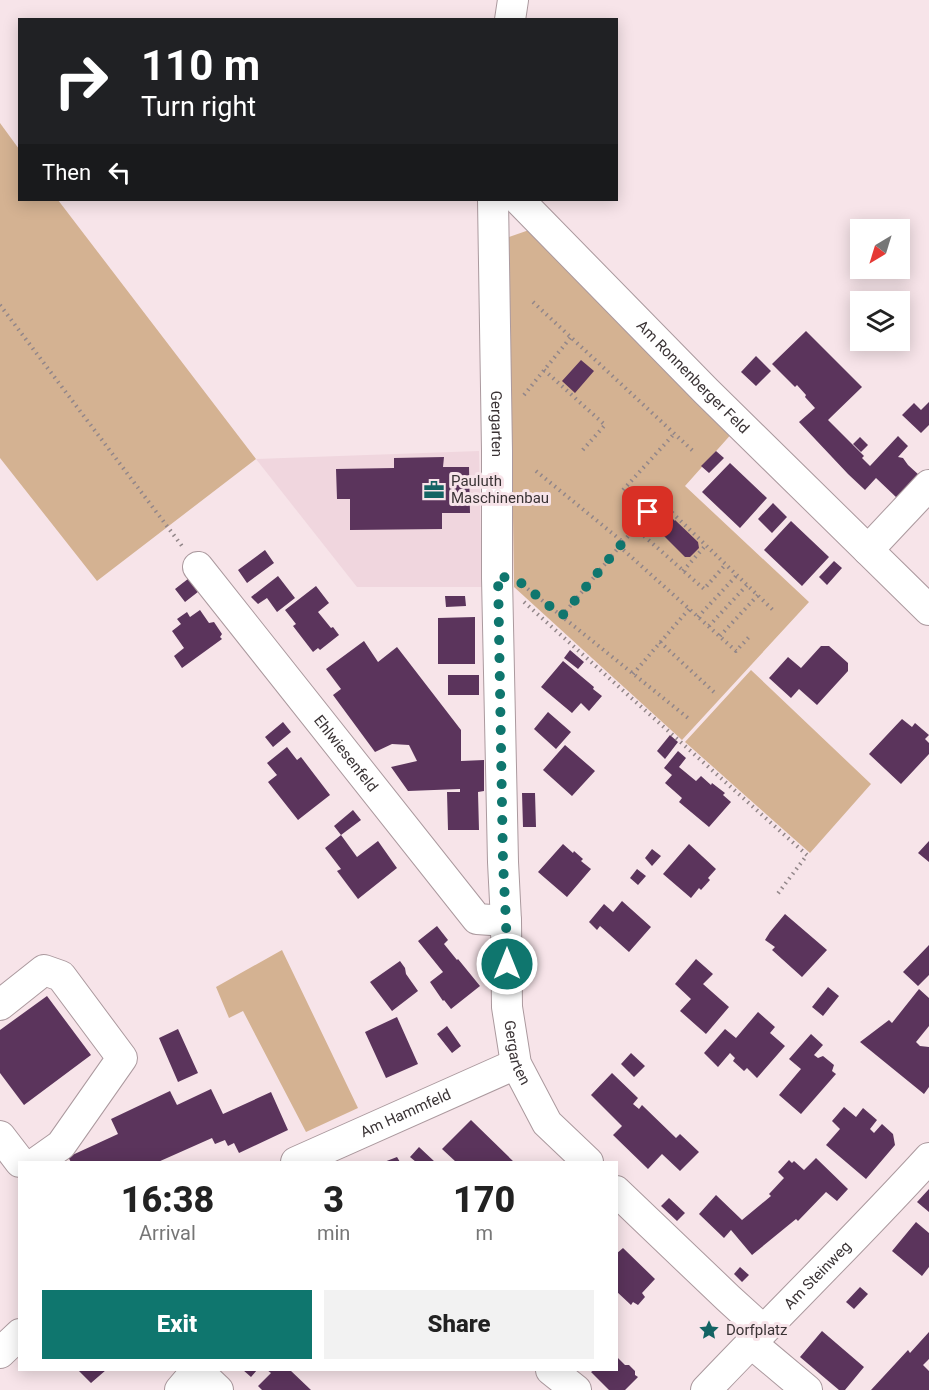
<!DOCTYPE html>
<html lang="en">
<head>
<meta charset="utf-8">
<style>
	:root { --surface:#fff; --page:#f2f2f2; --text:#222; --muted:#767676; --accent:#0f766e }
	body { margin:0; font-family:Roboto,sans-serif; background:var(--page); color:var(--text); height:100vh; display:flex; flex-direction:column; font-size:22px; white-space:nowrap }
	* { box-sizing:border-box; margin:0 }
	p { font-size:20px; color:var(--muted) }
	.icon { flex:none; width:33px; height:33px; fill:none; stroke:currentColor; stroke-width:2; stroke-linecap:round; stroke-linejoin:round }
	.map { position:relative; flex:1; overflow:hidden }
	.details { position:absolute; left:18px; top:1161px; width:600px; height:210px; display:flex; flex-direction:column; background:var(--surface); border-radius:0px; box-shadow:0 3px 15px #0003 }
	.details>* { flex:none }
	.top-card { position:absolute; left:18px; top:18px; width:600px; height:183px; border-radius:0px; box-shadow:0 3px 15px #0003; background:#202124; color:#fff; overflow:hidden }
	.needle { width:39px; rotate:218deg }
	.buttons { position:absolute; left:850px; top:219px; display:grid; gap:12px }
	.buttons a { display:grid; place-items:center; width:60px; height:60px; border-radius:0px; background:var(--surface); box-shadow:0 3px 15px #0003; font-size:30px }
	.pin { position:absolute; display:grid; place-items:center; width:51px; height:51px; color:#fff; margin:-26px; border-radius:12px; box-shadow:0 3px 9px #0006 }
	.me { position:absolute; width:66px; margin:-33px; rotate:0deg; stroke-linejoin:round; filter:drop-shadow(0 0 4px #0008) }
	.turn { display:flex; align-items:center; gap:21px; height:126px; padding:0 24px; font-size:27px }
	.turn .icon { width:78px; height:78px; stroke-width:2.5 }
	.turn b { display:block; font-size:42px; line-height:51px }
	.then { display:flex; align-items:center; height:57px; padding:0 24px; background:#0003; gap:12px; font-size:22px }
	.eta { display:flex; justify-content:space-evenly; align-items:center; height:102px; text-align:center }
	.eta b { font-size:36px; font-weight:800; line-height:42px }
	.cta { display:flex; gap:12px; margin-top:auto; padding:12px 24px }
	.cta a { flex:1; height:69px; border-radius:0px; background:var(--accent); color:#fff; font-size:24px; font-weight:800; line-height:69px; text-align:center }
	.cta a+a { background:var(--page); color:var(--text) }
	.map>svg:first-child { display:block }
</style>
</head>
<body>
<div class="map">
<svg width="929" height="1390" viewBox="0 0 929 1390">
	<rect width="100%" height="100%" fill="#f7e4e9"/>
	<path fill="#f0d6de" d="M479 451 482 587H357L256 459Z"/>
	<path fill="#d4b292" d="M0 123 19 149 20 200H58L256 459 97 581 0 458Z
		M532 229 734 431 685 486 809 602 682 740 514 587 509 237Z
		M751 670 871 784 810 853 685 742Z
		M282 950 358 1108 306 1132 243 1011 229 1018 216 987Z"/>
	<path fill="#5b345c" d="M806 331 862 387 828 420 864 456 862 458 870 466 898 436 908 446 898 457 903 458 908 465 919 475 897 498 876 478 865 490 848 474 799 422 815 408 805 397 806 395 797 385 795 387 772 364Z
		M756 356 771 371 756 386 741 372Z
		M581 360 594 371 575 393 562 381Z
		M929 402V425L921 433 902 415 914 403 921 410Z
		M860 437 868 445 861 452 853 444Z
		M716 451 724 458 709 473 701 466Z
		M444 457 443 467H469L470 513H442V529L350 530V499H337L336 469 394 468V458Z
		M730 463 767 498 740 528 702 492Z
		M773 503 787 517 772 533 758 519Z
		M662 513H667L675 521V520L698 542 699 548 690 557H685L654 526V520Z
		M791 521 829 557 802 586 764 550Z
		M265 550 274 563 247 583 238 570Z
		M834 561 842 568 827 585 819 577Z
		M193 575 203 588 185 602 175 589Z
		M278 576 295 598 277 612 267 598 258 604 251 597Z
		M316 586 329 603 318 612 331 628 333 627 339 635 320 650 318 648 313 652 293 626 296 624 285 610Z
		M445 596H465L466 606 446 607Z
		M200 610 209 623 214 622 222 634 220 637 222 639 182 668 174 656 184 648 172 631 181 624 177 619 187 612 190 617Z
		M475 617V664H438V618Z
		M364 641 378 662 397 647 461 730V761L484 760V791L478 792 479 830H448L447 792H460V789L408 791 391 767 417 761 409 745 392 744 375 752 333 695 341 689 326 669Z
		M821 646H829L848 663V671L817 705 799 689 791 698 769 678 788 657 801 668Z
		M570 650 584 662 578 669 564 658Z
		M563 661 594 687 593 689 602 696 589 711 581 703 572 713 541 687Z
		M448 675H479V695H448Z
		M548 712 571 732 556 749 534 729Z
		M902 719 912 727 915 723 929 735 925 739 929 743V754L901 784 869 754Z
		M283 722 291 732 273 747 265 737Z
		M670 735 678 742 665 759 657 751Z
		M565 745 595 771 572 796 543 770Z
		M287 747 297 760 301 757 330 795 298 820 268 782 277 775 267 763Z
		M678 751 686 758 679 767 696 781 701 776 711 785 712 783 725 793 723 795 731 802 709 827 679 802 682 798 665 783 672 775 664 768Z
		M522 793H535L536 827H523Z
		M353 810 361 820 341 835 334 826Z
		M341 835 357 857 378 841 397 868 358 899 337 871 341 869 325 848Z
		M929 841V862L918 853Z
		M563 844 573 853 574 851 583 859 581 861 591 869 567 897 538 872Z
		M689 844 716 869 708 878 710 880 701 890 699 888 691 898 663 874Z
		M652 849 661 856 652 866 645 858Z
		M637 869 646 876 638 885 630 878Z
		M622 901 651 927 629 952 600 926 597 930 589 922 604 904 613 912Z
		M785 914 827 950 802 977 772 950 775 947 765 940 770 932Z
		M437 926 448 940 444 944 457 960 458 959 480 986 451 1009 444 1000 443 1001 430 982 443 972 418 941Z
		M929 945V975L918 986 903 972Z
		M696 959 713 974 703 984 729 1007 706 1034 680 1011 691 999 675 984Z
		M400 961 405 968 406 974 418 991 392 1011 370 982Z
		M828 987 839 996 823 1016 812 1007Z
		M919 989 929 998V1026L916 1042 920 1046 929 1047V1087L924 1094 860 1042 889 1020 892 1023Z
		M47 996 91 1055 24 1105 0 1073V1030Z
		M758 1012 775 1027 770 1033 785 1046 757 1078 747 1068 744 1071 733 1061 735 1058 730 1053 718 1067 704 1053 725 1029 736 1038Z
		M397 1017 418 1064 386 1078 365 1032Z
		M447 1026 461 1046 452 1053 437 1034Z
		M178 1029 198 1073 178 1082 159 1038Z
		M811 1034 823 1045 814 1055 818 1058 823 1056 834 1065 832 1071 836 1074 801 1114 779 1095 801 1069 789 1059Z
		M631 1053 645 1066 634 1077 621 1064Z
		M612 1073 638 1098 633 1104 639 1109 642 1105 676 1138 680 1134 699 1152 680 1171 662 1154 648 1169 613 1135 622 1126 591 1095Z
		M211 1089 223 1114 271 1092 288 1130 239 1153 234 1143 228 1146 225 1140 215 1144 212 1138 158 1162H71L68 1157 118 1134 111 1119 170 1091 177 1105Z
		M844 1107 856 1117 863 1108 877 1120 870 1129 874 1133 882 1124 893 1134 895 1145 866 1179 826 1145 840 1129 832 1121Z
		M471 1120 514 1162H456L442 1149Z
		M419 1147 435 1162H416L410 1157Z
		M397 1157 400 1162H384Z
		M816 1158 848 1189 837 1201 826 1192 798 1221 796 1219 752 1255 731 1230 724 1238 699 1214 716 1195 742 1220 771 1196 769 1194 784 1178 778 1172 789 1160 792 1163 794 1161 804 1170Z
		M929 1189V1212L917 1202Z
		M669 1198 685 1213 677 1221 661 1206Z
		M916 1222 929 1233V1267L922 1276 892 1251Z
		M623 1248 655 1279 642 1293 645 1297 638 1305 633 1302 631 1305 616 1291V1254Z
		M740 1267 749 1275 742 1282 734 1274Z
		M860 1287 868 1294 854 1309 846 1302Z
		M822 1331 864 1367 845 1390H839L800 1357Z
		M929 1332V1359L923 1365 929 1371V1390H871L908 1350 910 1353Z
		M616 1356 625 1365H629L635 1371V1375L638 1377 625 1390H609L591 1372 594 1370H616Z
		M78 1370H106L91 1383Z
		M243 1370H257L251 1377Z
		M267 1370H290L311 1390H262L258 1386 271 1373Z"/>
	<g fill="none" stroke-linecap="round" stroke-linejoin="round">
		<g stroke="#ab999e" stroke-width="32">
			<g id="minor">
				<path d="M510 20 513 0"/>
				<path id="s1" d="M493 200 497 451V578L503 862 506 921 507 1007 516 1064 547 1123 588 1162"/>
				<path id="s2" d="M519 200 706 391 929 610"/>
				<path d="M868 550 929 485"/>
				<path id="s3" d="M198 567 477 919 506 921"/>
				<path d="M0 1005 44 970 61 976 122 1058 61 1145 37 1162"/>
				<path d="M0 1136 20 1162"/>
				<path id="s4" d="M296 1162 516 1064"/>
				<path d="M616 1191 728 1298 763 1330"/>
				<path d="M751 1343 807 1390"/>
				<path d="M0 1353 20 1334"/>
				<path d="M197 1370 218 1390"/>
				<path d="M551 1370 576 1390"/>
				<path d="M180 1390 197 1370"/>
				<path id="s5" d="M706 1390C780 1312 857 1237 929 1158"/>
			</g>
		</g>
		<path stroke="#928689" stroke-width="4" stroke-dasharray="1.5 4.5" stroke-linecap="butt" d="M533 302 693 451
			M0 305 182 546
			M544 370 605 425 580 453
			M524 395 571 337
			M536 471 623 542
			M623 490 674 434
			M659 500 773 610
			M635 528 704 589 726 564
			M619 546 736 651 750 636
			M683 571 706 545
			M523 585 688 718
			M524 602 807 855 776 896
			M562 616 648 512
			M698 617 737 575
			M709 626 747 585
			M720 636 758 595
			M660 642 715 693
			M633 674 689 609"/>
		<use href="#minor" stroke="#fff" stroke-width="30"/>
	</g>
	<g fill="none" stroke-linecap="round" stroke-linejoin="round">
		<path stroke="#0f766e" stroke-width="10" stroke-dasharray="0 18" d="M507 964 506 921 503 862 498 575 521 583 562 616 648 512"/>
	</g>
	<defs>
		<g id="office-bare" transform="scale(1.62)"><path d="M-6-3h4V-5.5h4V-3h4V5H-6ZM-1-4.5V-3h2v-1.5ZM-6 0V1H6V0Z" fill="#136363" stroke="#f7e4e9" stroke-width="2.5" paint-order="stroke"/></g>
		<g id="sight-bare" transform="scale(1.62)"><path d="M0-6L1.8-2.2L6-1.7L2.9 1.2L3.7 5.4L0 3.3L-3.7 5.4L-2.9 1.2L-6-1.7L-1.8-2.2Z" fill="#136363" stroke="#f7e4e9" stroke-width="2.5" paint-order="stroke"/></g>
	</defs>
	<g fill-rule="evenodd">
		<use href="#office-bare" x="434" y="490"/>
		<use href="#sight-bare" x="709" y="1330"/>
	</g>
	<g text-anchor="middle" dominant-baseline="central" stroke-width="6" stroke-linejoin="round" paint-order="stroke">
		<g font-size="15" fill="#3a3335" stroke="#f7e4e9">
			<text stroke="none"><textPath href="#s2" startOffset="248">Am Ronnenberger Feld</textPath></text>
			<text stroke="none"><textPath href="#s1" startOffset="224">Gergarten</textPath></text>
			<text stroke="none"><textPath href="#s3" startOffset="238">Ehlwiesenfeld</textPath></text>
			<text stroke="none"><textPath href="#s1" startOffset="854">Gergarten</textPath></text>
			<text stroke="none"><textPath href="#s4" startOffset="120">Am Hammfeld</textPath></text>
			<text stroke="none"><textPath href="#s5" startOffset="160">Am Steinweg</textPath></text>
		</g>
		<g font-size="15" fill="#3a3335" stroke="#f7e4e9" text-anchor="start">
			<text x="451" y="481">Pauluth<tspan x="451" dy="17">Maschinenbau</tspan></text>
			<text x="726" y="1330">Dorfplatz</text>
		</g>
	</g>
</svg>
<div class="buttons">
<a><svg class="needle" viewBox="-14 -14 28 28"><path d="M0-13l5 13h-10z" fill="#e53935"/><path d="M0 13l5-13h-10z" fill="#767676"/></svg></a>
<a><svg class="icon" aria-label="layers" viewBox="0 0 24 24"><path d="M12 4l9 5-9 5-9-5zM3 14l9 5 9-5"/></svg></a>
</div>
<div class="pin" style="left:648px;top:512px;background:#d93025"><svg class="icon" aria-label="arrive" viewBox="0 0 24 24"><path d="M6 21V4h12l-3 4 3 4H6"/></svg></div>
<svg class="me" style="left:507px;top:964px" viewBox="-20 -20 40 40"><circle r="17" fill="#0f766e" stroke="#fff" stroke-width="3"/><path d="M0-11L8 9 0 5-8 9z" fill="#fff"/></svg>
<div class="top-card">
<div class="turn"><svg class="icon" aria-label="right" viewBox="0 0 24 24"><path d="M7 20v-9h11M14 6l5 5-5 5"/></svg><div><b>110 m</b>Turn right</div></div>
<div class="then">Then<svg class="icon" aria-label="left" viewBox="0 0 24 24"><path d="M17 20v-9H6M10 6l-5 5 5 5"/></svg></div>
</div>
<section class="details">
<div class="eta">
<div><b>16:38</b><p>Arrival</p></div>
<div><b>3</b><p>min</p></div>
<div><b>170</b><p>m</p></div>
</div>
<div class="cta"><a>Exit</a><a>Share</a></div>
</section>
</div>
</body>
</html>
